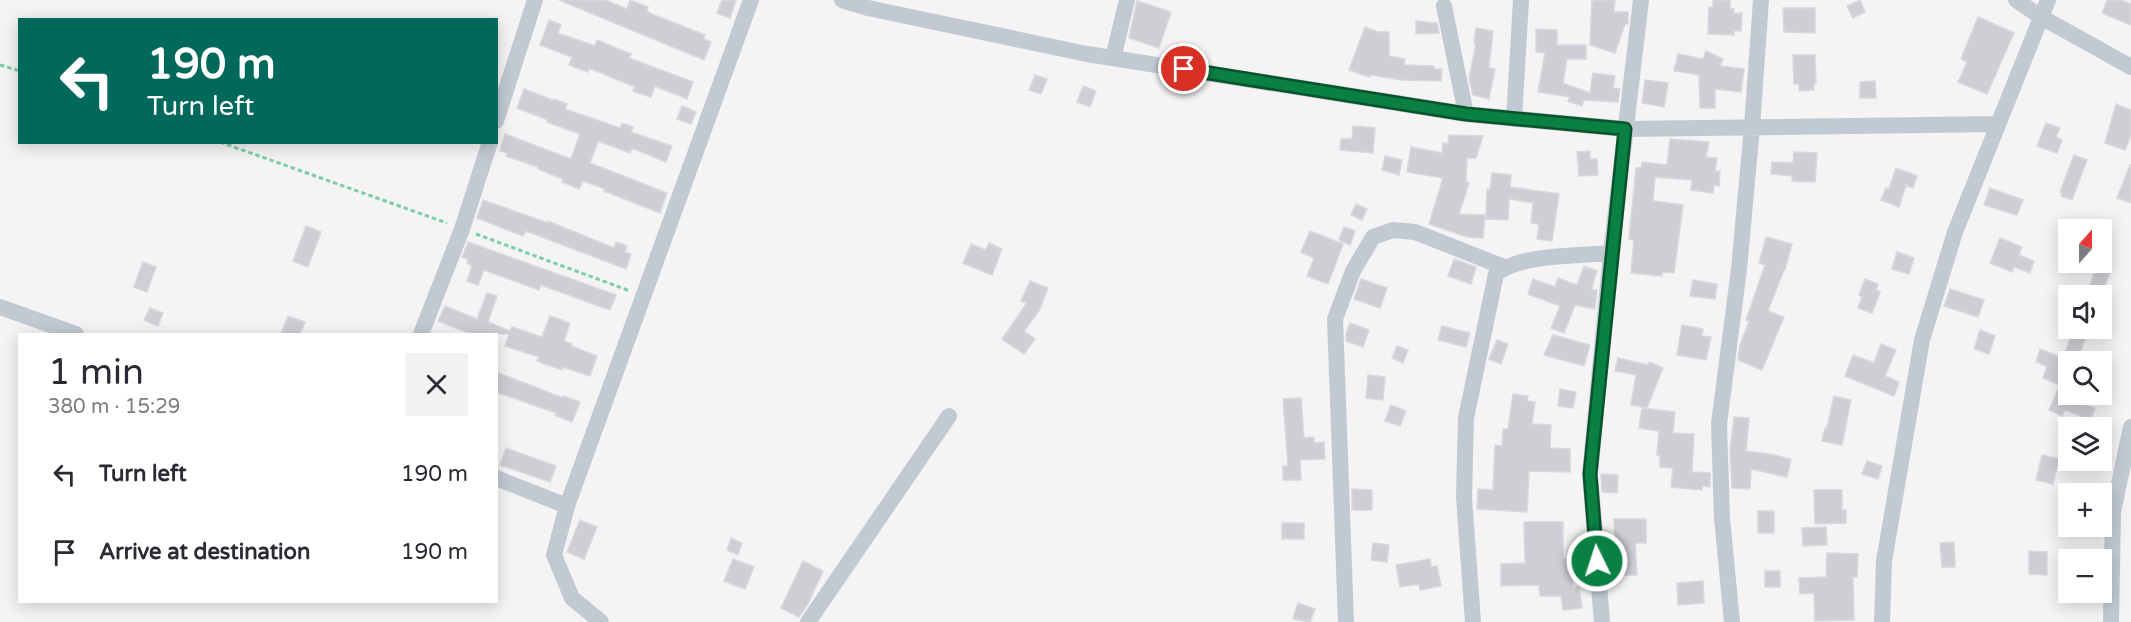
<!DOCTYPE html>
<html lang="en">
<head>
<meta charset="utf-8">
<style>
	:root { --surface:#fff; --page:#f2f2f3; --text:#2b2b33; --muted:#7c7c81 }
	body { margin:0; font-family:"Varela Round",sans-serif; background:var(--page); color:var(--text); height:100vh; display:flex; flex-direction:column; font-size:22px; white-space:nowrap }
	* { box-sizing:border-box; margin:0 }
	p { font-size:20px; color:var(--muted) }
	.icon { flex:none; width:33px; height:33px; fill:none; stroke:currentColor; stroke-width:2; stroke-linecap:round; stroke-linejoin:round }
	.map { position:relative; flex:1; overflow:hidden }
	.drawer { position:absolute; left:18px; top:333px; width:480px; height:270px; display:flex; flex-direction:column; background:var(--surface); border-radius:0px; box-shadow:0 3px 15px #0003 }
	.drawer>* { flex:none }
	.top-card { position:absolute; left:18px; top:18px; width:480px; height:126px; border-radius:0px; box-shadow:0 3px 15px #0003; background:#00695c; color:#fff; overflow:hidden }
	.needle { width:39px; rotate:21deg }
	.fabs { position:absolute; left:2058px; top:219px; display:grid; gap:12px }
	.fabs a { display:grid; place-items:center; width:54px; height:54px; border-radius:0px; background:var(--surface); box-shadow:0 3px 15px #0003; font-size:30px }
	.pin { position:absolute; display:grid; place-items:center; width:51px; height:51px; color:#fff; margin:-26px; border:3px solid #fff; border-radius:50%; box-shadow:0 2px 6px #0007 }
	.me { position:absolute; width:66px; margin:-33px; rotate:356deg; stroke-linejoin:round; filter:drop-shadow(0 0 4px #0008) }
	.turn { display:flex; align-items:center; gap:21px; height:126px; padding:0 30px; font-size:27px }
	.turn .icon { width:78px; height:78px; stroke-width:2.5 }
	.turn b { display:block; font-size:42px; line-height:51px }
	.round { display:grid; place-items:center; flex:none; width:63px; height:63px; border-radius:0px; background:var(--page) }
	.headline { display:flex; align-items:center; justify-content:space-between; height:102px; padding:0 30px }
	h1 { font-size:36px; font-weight:600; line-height:45px }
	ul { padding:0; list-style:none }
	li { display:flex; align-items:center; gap:18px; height:78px; padding:0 30px }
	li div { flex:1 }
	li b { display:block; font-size:22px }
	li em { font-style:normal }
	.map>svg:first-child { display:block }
</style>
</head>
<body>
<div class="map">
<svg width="2131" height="622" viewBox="0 0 2131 622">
	<rect width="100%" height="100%" fill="#f5f3f3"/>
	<path fill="#cdcfd5" stroke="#d7d9de" stroke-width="1.5" d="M559 0H605L627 9 630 0 648 7 647 11 652 14 705 35 704 39 711 42 704 60Z
		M722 0H736L730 18 717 13Z
		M1592 0H1615L1614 12H1628V24H1625L1615 53 1590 45Z
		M1713 0H1730V8L1734 9V13H1742L1741 31H1734V35L1708 34 1709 7 1713 8Z
		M1860 0 1865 12 1853 18 1847 6Z
		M2107 0H2121L2131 4V25L2102 13Z
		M1137 1 1171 12 1159 48 1129 38Z
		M1783 8H1815V33L1784 32Z
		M1978 17 2014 33 1987 94 1958 82 1967 62 1961 59Z
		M549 20 561 25 558 33 595 46 597 40 631 54 629 58 693 82 687 99 655 86 651 97 633 91 635 87 589 68 588 72 569 65 572 57 540 45Z
		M1416 21 1437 23 1439 33 1416 34Z
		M1365 27 1378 32H1389V56L1405 59 1404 65 1434 66V69H1442L1441 81 1402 80 1370 75 1369 77 1349 70Z
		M1476 28 1493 31 1489 68 1495 69 1489 99 1473 95 1469 78 1476 44H1474Z
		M1536 29 1557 30V45H1586V59H1567L1563 83 1590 93 1593 73 1615 76 1613 88 1620 89 1618 102 1584 100 1582 106 1568 101 1570 97 1538 92 1545 53 1536 52Z
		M1706 51 1723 59 1720 66 1744 69 1741 92 1715 89V108H1700L1699 75 1674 71 1678 54 1703 59Z
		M1793 55H1815L1816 83H1814V90L1799 91V84H1794Z
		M1035 75 1047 79 1041 94 1029 90Z
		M1645 80 1668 83 1664 107 1642 103Z
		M1875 81 1876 98H1860V82Z
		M1083 86 1096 91 1090 107 1077 102Z
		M524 89 555 101V99L567 104 565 109 620 128 622 123 633 127 631 132 672 146 666 162 632 148 630 153 598 141 590 163 667 193 660 213 604 191 605 189 583 181 579 189 562 182 563 179 538 169V167L506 156 507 153 500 151 505 134 571 159 580 134 547 122 548 120 517 108Z
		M2116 104 2131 110V135L2125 150 2105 143Z
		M682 106 696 112 691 124 677 119Z
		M2046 123 2060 128 2056 137 2062 140 2057 153 2037 146Z
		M1353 126 1375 128 1373 153 1340 150 1341 139H1352Z
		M1449 135 1483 136 1476 158H1467L1466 182 1469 183 1459 214 1485 215 1483 238 1467 237 1429 224 1443 178 1407 172 1411 147 1442 153 1443 143 1448 144Z
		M1670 139 1709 142 1706 157 1717 158 1715 171H1720L1719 186 1714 185 1713 193 1691 190 1692 180 1655 177 1653 201 1683 205 1674 273 1662 272V276L1631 273 1634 240 1629 239 1636 168H1641L1642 162 1667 165Z
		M1590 151V159H1597L1598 175 1579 176 1577 152Z
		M1794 152 1817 153 1815 182 1792 181V176L1771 174 1772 162 1793 163Z
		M2074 155 2087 160 2072 200 2061 196 2062 193 2060 192Z
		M1385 156 1402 160 1399 175 1382 170Z
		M2130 165H2131V203L2117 198Z
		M1896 168 1917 176 1913 188 1906 185 1899 207 1881 200 1886 188 1889 189Z
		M1492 173 1511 175 1510 187 1559 194 1552 241 1537 239 1539 224 1531 223 1533 203 1509 199 1508 220 1486 219 1487 189 1490 190Z
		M1990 188 2023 200 2017 215 1984 205Z
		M483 200 548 223V221L614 248 616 242 627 246 625 252 631 254 626 269 526 231 523 236 477 218Z
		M1356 204 1367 209 1362 220 1351 215Z
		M306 226 321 232 308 267 293 261Z
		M1344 227 1355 231 1350 245 1339 240Z
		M1310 231 1343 244 1328 284 1307 276 1314 258 1301 252Z
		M1766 237 1792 244 1785 270H1784L1768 311 1784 317 1762 370 1738 360 1740 345 1749 321 1746 320 1765 265 1759 263Z
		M2000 238 2022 247 2019 255 2034 261 2030 273 2014 267 2012 272 1990 263Z
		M468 242 616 295 610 310 541 285 539 290 484 270 478 285 467 281 472 266 467 263 468 259 462 257Z
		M989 243 1002 249 992 275 963 263 971 244 986 250Z
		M1897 252 1914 258 1909 274 1892 269Z
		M1454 259 1476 267 1471 284 1448 276Z
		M143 262 156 267 147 292 134 287Z
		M1584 266 1597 271 1591 289 1597 290 1595 309 1575 305 1564 333 1551 328 1560 306 1528 294 1533 279 1555 287 1558 278 1577 285Z
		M2096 268 2110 273 2102 293 2089 288Z
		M1361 279 1387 288 1380 308 1354 299Z
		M1865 279 1878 284 1876 290 1880 292 1872 313 1858 308 1862 297 1859 295Z
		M1693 280 1717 284 1715 299 1690 296Z
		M1030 281 1048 288 1039 311 1024 331 1035 339 1024 354 1002 339 1027 303 1021 301Z
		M1950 289 1984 300 1978 317 1944 306Z
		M487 293 497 296 488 322 510 331 512 327 542 337 550 316 570 323 564 341 572 344 571 346 597 356 590 376 563 367 562 370 537 361 539 357 505 346 509 334H471L438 321 445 306 477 319Z
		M150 308 163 313 158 326 144 320Z
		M288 316 305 322 300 334H281Z
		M1350 323 1369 330 1363 347 1346 341V334Z
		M1682 325 1703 329 1702 336 1711 337 1706 360 1677 355Z
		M1442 326 1470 333 1466 347 1438 340Z
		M1980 330 1995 336 1989 354 1974 349Z
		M2073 331 2086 336 2077 362H2068V399L2095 408 2091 420 2065 410 2062 416 2049 410 2060 385 2043 378 2047 366 2036 362 2040 349 2063 358Z
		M1553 335 1590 345 1584 366 1544 355Z
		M1497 340 1508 344 1501 364 1489 359Z
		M1881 344 1896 350 1885 376 1899 382 1894 396 1845 376 1853 355 1874 363Z
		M1397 346 1408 350 1403 363 1392 358Z
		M1618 358 1648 365 1649 362 1663 368 1647 408 1631 405 1636 375 1615 371Z
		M496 372 563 398V396L580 402 572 422 555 415 556 413 496 392Z
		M1368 375 1385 377 1383 400 1366 398Z
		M1560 389 1576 392 1573 408 1558 406Z
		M1513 394 1528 396 1527 401 1535 402 1532 424 1551 425 1550 448 1570 449V472L1529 471 1527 512 1477 509 1478 489 1493 490 1495 445 1502 446 1503 429H1508Z
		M1834 396 1851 400 1842 445 1822 441 1825 428H1827Z
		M1301 398 1304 438 1314 437V443L1324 442 1325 459 1300 460 1301 480H1283V466H1288L1283 399Z
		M1391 405 1406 411 1400 426 1385 421Z
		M1642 408 1675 412 1673 433 1694 434 1692 472 1710 473V487L1702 486V490L1671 487 1673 468 1660 467V455H1657L1659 431 1639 428Z
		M1734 417 1749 418 1746 451 1769 454 1791 459 1787 477 1751 469 1750 489 1732 488 1730 450Z
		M506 448 556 466 550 482 500 465Z
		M2042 455 2059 459 2053 484 2036 480Z
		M1867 461 1882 466 1878 479 1862 474Z
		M1601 474 1618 475 1617 493 1602 492Z
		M1352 489 1372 490V510H1352Z
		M1814 490H1842V510H1846V523L1815 524Z
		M1758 511H1774V533H1758Z
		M1614 519H1646V543H1635L1637 575H1611L1610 561 1615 560Z
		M580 520 597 527 584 559 567 552Z
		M1524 522H1563V559L1571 558 1573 588 1579 587 1582 608 1563 610 1561 596H1540L1539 585 1501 586V564L1525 563Z
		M1282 523H1304V539H1282Z
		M1826 527 1827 545 1803 546 1802 528Z
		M731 538 742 543 738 555 727 550Z
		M1954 542 1955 567H1942L1940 543Z
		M1373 543 1389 545 1387 562 1371 560Z
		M2029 551 2047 552V575L2029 574Z
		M1827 553 1858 554 1857 577H1853L1854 620 1815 621 1814 593 1800 594 1799 578 1826 577Z
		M733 559 754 567 745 589 724 581Z
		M1430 559 1431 567 1437 566 1441 586 1420 590 1419 584 1400 587 1396 565Z
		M803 561 823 571 808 604 799 617 781 608Z
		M1765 571H1780V587H1765Z
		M1703 581 1704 603 1678 605 1677 583Z
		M1298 603 1315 609 1310 622 1293 619Z"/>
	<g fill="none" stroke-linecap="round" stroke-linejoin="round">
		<path stroke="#7ad0a6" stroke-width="3" stroke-dasharray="4.5 3" stroke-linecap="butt" d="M0 65 20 71
			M220 142 447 223
			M476 234 630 291"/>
		<path stroke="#c1cad2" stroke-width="16" d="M842 0 868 8 1087 54 1466 114 1625 129 1998 124
			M2016 0 2041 17 2131 67
			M1444 6 1466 114
			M1113 58 1127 0
			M1514 119 1521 0
			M496 121 535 0
			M0 307 76 334
			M421 334 462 229 490 142
			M496 478 567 506 751 0
			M567 506 554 555 572 598 601 622
			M808 622 949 416
			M1346 622 1335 319 1353 271 1373 237 1393 230 1415 232 1504 267
			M1473 622 1464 497 1466 418 1496 274C1519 254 1580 256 1611 253
			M1602 622 1590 474 1611 253 1641 0
			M1732 622 1722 518 1719 424 1739 269 1752 127 1761 0
			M1882 622 1884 561 1922 340 1955 232 2048 0
			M2111 622 2113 512 2131 427"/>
	</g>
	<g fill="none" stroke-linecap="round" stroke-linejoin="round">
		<g stroke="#07532c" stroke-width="15">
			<path id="route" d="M1184 69 1466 114 1625 129 1590 474 1597 561"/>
		</g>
		<use href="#route" stroke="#0b8043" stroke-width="10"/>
	</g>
</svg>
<div class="fabs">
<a><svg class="needle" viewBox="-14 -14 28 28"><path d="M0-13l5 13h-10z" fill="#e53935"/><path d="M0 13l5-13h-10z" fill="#7c7c81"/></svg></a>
<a><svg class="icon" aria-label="sound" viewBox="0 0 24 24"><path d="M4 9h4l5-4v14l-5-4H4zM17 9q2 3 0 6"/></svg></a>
<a><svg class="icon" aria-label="search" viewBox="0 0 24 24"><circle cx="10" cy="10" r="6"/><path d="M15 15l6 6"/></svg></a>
<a><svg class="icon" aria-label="layers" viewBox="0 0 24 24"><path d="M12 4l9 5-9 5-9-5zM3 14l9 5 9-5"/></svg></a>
<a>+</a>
<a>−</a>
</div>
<div class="pin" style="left:1184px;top:69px;background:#d93025"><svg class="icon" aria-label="arrive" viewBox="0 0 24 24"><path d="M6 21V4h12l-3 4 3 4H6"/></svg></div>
<svg class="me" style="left:1597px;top:561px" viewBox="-20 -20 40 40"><circle r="17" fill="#0b8043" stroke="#fff" stroke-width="3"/><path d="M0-11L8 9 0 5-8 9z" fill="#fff"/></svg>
<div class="top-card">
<div class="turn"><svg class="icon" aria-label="left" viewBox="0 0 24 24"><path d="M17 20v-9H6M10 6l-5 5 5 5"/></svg><div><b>190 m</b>Turn left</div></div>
</div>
<section class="drawer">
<div class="headline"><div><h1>1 min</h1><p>380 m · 15:29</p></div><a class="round"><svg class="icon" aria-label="close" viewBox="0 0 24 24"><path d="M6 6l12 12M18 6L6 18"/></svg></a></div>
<ul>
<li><svg class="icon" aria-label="left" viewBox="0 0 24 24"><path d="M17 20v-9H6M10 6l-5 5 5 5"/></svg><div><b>Turn left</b></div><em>190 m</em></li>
<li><svg class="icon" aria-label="arrive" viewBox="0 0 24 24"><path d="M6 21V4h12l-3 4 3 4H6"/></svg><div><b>Arrive at destination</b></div><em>190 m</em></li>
</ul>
</section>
</div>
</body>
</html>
